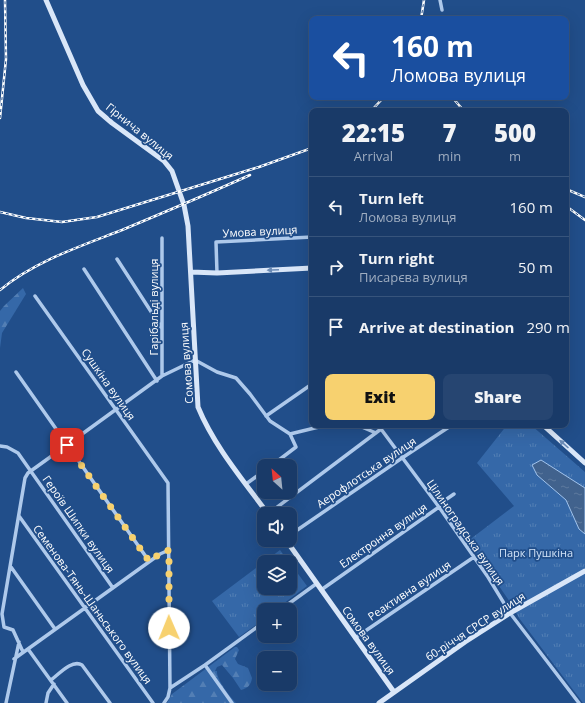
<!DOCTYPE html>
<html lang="en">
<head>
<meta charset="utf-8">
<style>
	:root { --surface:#193a68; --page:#264571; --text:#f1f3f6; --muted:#9fadc0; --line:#37547c; --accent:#f7d16f }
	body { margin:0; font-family:"Open Sans",sans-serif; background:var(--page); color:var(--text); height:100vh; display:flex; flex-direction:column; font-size:15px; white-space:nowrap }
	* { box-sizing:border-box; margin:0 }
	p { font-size:13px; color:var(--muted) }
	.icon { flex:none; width:22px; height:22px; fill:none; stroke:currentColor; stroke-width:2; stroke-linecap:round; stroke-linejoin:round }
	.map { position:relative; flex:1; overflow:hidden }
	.sheet { position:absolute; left:309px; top:108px; width:260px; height:320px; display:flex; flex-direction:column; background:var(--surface); border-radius:8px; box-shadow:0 4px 16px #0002,0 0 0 1px var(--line) }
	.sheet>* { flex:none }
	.banner { position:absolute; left:309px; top:16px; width:260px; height:84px; border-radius:8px; box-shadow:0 4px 16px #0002,0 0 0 1px var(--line); background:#1a4fa0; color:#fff; overflow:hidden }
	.needle { width:26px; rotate:333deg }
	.controls { position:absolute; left:257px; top:459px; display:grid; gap:8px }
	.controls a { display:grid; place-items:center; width:40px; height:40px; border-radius:8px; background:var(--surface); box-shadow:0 4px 16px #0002,0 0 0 1px var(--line); font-size:20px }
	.pin { position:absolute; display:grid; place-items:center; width:34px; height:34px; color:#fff; margin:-17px; border-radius:8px; box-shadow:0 2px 6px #0006 }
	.me { position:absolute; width:44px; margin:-22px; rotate:359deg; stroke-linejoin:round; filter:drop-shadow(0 0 3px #0008) }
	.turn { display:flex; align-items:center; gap:14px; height:84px; padding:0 16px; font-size:18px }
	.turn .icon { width:52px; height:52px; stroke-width:2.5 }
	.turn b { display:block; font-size:28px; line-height:34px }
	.eta { display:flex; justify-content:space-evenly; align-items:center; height:68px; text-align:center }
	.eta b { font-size:24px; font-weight:800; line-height:28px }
	.button { display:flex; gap:8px; margin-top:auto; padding:8px 16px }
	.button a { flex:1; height:46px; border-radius:8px; background:var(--accent); color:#111; font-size:16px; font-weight:800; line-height:46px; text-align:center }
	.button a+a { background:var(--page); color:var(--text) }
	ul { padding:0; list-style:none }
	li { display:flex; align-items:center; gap:12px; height:60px; padding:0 16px; border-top:1px solid var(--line) }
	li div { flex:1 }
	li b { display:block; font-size:15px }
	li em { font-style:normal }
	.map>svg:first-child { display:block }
</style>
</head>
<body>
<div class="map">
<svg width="585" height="703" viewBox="0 0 585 703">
	<defs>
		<pattern id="grass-tufts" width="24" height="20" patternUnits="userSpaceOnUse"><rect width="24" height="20" fill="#3568a8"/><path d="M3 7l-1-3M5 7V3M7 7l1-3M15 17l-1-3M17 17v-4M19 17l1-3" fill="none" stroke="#537fb5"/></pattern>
		<pattern id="forest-firs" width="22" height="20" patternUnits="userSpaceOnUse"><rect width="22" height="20" fill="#3568a8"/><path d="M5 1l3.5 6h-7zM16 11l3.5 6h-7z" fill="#537fb5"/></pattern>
		<pattern id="water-ripples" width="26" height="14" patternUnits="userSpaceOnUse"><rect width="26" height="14" fill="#41628d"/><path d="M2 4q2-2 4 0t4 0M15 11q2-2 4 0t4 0" fill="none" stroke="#5e7a9e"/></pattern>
	</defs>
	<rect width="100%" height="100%" fill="#214e8a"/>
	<path fill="url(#grass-tufts)" d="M507 425H531L585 472V703H583L519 618 512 605 468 541 514 506 477 463Z
		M280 550 289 562H264V588H290V563L307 586 275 610H264V619L239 637 212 601Z"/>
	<path fill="url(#forest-firs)" d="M23 288 26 294 2 333 0 348V311L4 306Z
		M235 647H237L239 650 235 659 238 664 248 668 252 678C251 685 248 688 241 690L233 678 222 665 217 667 215 671H217C216 679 230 697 236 703H167L172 694Z"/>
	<path fill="url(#water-ripples)" stroke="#a1c3ec" d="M541 460 585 488V534L579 529 566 500 537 475 532 465Z"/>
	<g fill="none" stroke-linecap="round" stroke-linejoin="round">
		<path stroke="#aec9eb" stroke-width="3.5" d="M440 0 442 10
			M117 259 161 327
			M84 269 157 381
			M217 273 216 242 312 237
			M35 296 168 483 170 688 168 697 164 703
			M16 372 149 561
			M162 376V238
			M266 416 312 384
			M357 425 376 433
			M378 425 439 507 488 577 510 613 579 703
			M290 434 327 425
			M0 446 7 447 18 453 113 588
			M246 484 264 471
			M268 514 381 429
			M19 516 153 703
			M290 535 402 458 452 425
			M11 567 55 629
			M321 590 439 507 441 503 454 494
			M280 610 316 584
			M355 638 474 557
			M28 649 67 703
			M23 652 13 630 4 627 2 614 25 478 28 473 67 445 162 376 195 360 217 372 236 378 250 394 270 421 290 434 296 447 271 466
			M14 659 160 554 169 550
			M205 665 232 703
			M51 680C59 674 72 659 82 665L110 703
			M170 688 205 665 264 622
			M6 703 19 642
			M46 703 48 693 54 684"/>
		<path stroke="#d9e6f8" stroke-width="5" d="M46 0 83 85 98 111 112 123 164 161 172 171 184 205 188 226 198 407C214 446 243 480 268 514
			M191 272 217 273 312 268
			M543 425 585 463
			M286 540 394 692
			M379 703 465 642 510 613 585 571"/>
		<g stroke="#fff" stroke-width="2.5">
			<path id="rail" d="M421 19 424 0
				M452 97 464 111
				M371 111 384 97
				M0 118 6 59 5 0
				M566 189 585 197
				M566 206 585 220
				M0 212 26 218 62 222 97 217 259 167 312 148
				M0 290C35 261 81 246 122 230 165 212 208 194 250 175"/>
		</g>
		<use href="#rail" stroke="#214e8a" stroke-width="1" stroke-dasharray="3" stroke-linecap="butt"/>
	</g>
	<defs><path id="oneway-solid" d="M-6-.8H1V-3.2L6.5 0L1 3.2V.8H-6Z"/></defs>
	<g fill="#6b8bb6">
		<use href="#oneway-solid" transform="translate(273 270) rotate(177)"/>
		<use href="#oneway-solid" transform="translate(564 444) rotate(-138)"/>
	</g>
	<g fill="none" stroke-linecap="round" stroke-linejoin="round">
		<path stroke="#f7d16f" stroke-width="7" stroke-dasharray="0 12.6" d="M67 445 149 561 160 554 169 550V628"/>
	</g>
	<g text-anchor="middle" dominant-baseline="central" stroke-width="3.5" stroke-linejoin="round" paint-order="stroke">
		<g font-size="11" fill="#fff" stroke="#214e8a">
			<text transform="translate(140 131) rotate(39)">Гірнича вулиця</text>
			<text transform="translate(260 231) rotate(-3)">Умова вулиця</text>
			<text transform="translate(153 307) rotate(-90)">Гарібальді вулиця</text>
			<text transform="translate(186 363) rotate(-94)">Сомова вулиця</text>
			<text transform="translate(109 384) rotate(55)">Сушкіна вулиця</text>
			<text transform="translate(366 472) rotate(-34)">Аерофлотська вулиця</text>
			<text transform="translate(79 524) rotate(55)">Героїв Шипки вулиця</text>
			<text transform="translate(466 532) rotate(55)">Цілиноградська вулиця</text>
			<text transform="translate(383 535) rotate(-35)">Електронна вулиця</text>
			<text transform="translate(409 590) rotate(-34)">Реактивна вулиця</text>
			<text transform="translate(93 604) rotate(54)">Семенова-Тянь-Шаньського вулиця</text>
			<text transform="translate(475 626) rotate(-33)">60-річчя СРСР вулиця</text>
			<text transform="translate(369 640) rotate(54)">Сомова вулиця</text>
		</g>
		<g font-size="11" fill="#d2e3f8" stroke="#214e8a">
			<text x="536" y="552">Парк Пушкіна</text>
		</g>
	</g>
</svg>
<div class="controls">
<a><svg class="needle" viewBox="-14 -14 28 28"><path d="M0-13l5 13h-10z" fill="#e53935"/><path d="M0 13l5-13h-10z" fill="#9fadc0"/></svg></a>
<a><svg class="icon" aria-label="sound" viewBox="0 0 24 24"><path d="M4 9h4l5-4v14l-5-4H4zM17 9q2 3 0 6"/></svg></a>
<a><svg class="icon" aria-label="layers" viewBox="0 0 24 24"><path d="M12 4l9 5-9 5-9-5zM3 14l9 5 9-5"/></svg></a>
<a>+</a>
<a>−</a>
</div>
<div class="pin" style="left:67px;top:445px;background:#d93025"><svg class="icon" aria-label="arrive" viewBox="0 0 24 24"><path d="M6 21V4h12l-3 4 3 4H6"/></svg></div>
<svg class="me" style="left:169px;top:628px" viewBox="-20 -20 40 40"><circle r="19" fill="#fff"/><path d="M0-13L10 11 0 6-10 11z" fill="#f7d16f"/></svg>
<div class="banner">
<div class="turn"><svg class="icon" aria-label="left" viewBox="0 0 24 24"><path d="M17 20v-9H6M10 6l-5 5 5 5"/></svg><div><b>160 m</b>Ломова вулиця</div></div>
</div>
<section class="sheet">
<div class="eta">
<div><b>22:15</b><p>Arrival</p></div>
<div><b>7</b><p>min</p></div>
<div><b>500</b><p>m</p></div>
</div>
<ul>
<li><svg class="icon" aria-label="left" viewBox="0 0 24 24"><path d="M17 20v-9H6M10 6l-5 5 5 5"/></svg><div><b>Turn left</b><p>Ломова вулиця</p></div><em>160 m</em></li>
<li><svg class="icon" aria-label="right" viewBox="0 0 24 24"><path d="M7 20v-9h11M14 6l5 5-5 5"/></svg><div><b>Turn right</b><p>Писарєва вулиця</p></div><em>50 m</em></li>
<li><svg class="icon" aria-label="arrive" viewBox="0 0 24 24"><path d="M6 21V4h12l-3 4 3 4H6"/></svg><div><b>Arrive at destination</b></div><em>290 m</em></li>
</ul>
<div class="button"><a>Exit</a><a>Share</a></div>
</section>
</div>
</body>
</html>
